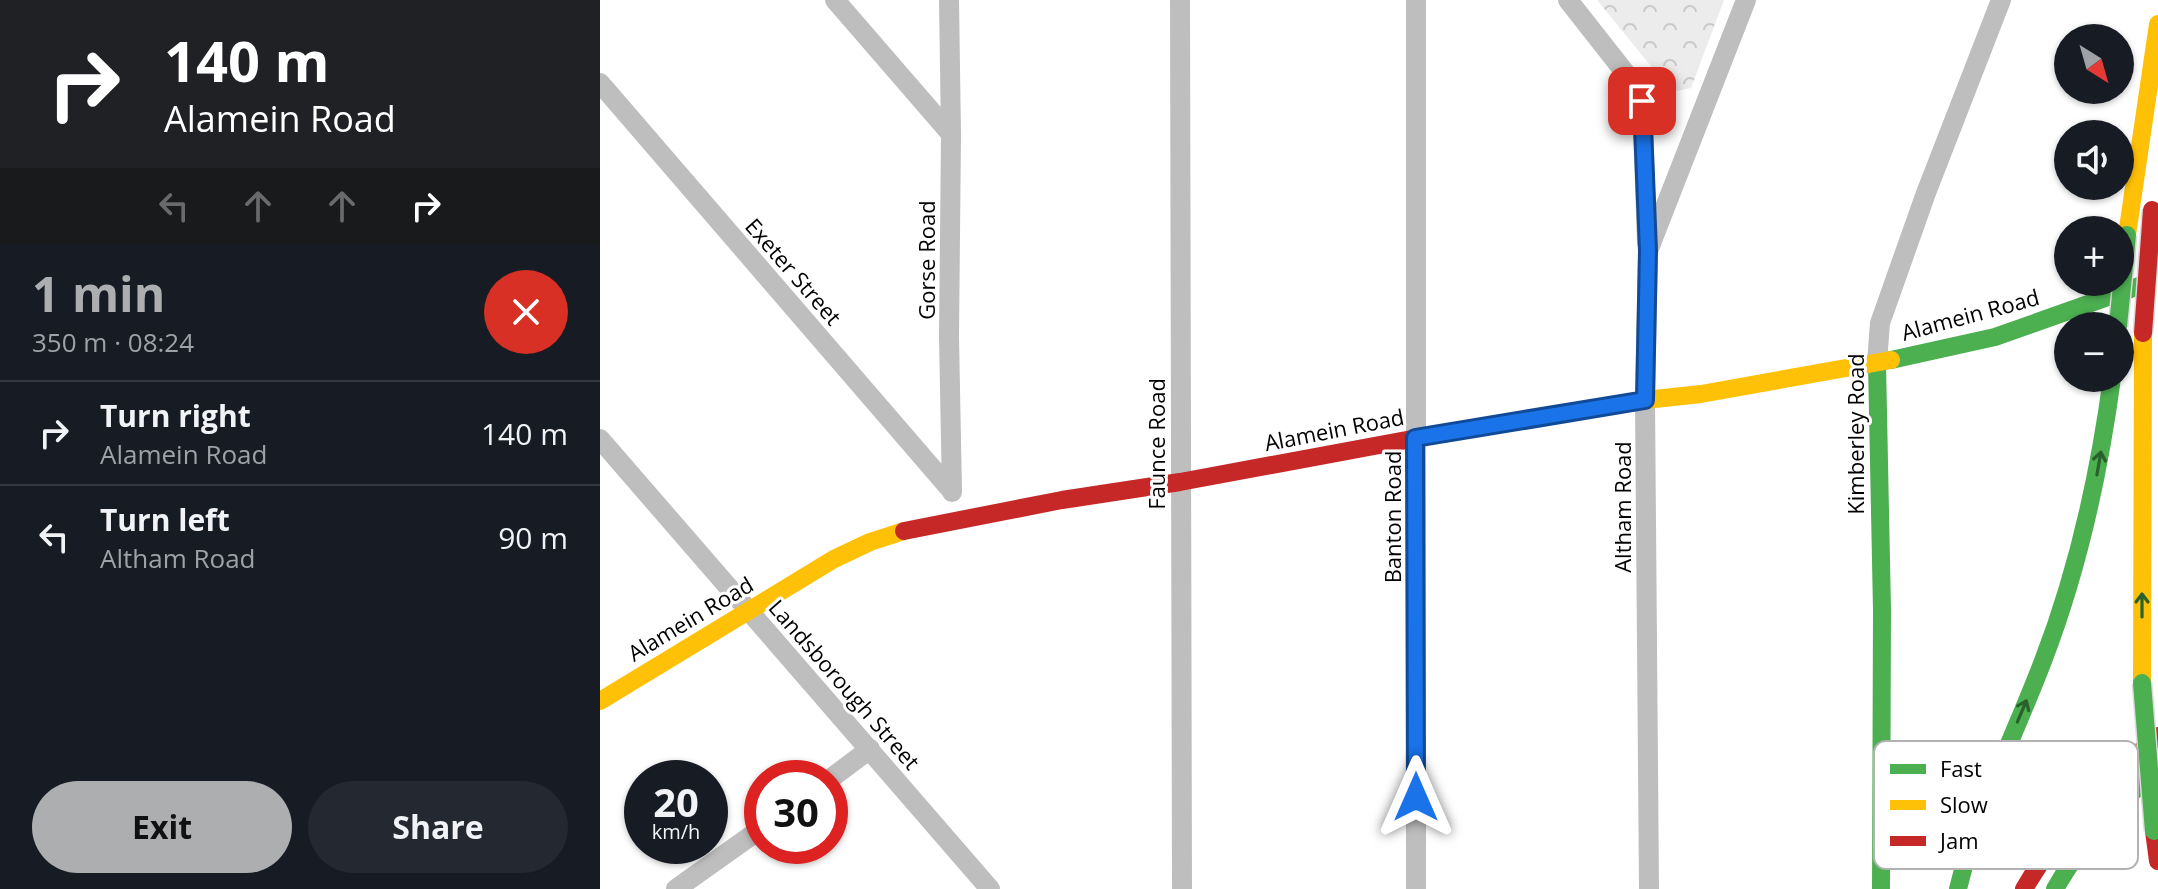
<!DOCTYPE html>
<html lang="en">
<head>
<meta charset="utf-8">
<style>
	:root { --surface:#171b24; --page:#242831; --text:#f1f3f6; --muted:#9ea1a6; --line:#363941; --accent:#adaeaf }
	body { margin:0; font-family:"Open Sans",sans-serif; background:var(--page); color:var(--text); height:100vh; display:flex; flex-direction:column; font-size:30px; white-space:nowrap }
	* { box-sizing:border-box; margin:0 }
	p { font-size:26px; color:var(--muted) }
	.icon { flex:none; width:44px; height:44px; fill:none; stroke:currentColor; stroke-width:2; stroke-linecap:round; stroke-linejoin:round }
	.map { position:relative; flex:1; overflow:hidden }
	.details { display:flex; flex-direction:column; background:var(--surface); width:600px }
	.details>* { flex:none }
	.top-card { background:#202124; color:#fff; overflow:hidden }
	.needle { width:52px; rotate:143deg }
	.buttons { position:absolute; left:1454px; top:24px; display:grid; gap:16px }
	.buttons a { display:grid; place-items:center; width:80px; height:80px; border-radius:50%; background:var(--surface); box-shadow:0 2px 6px #0004; font-size:40px }
	.speed { position:absolute; left:24px; top:760px; display:flex; gap:16px; font-size:40px; font-weight:700; text-align:center }
	.speed>* { display:grid; place-content:center; width:104px; height:104px; border-radius:50%; background:var(--surface); box-shadow:0 2px 6px #0004; line-height:1 }
	.speed small { font-size:20px; font-weight:400 }
	.speed .limit { border:12px solid #d22; background:#fff; color:#111 }
	.pin { position:absolute; display:grid; place-items:center; width:68px; height:68px; color:#fff; margin:-34px; border-radius:16px; box-shadow:0 4px 12px #0006 }
	.me { position:absolute; width:88px; margin:-44px; rotate:0deg; stroke-linejoin:round; filter:drop-shadow(0 0 6px #0008) }
	.turn { display:flex; align-items:center; gap:28px; height:168px; padding:0 32px; font-size:36px }
	.turn .icon { width:104px; height:104px; stroke-width:2.5 }
	.turn b { display:block; font-size:56px; line-height:68px }
	.lanes { display:flex; align-items:center; height:76px; padding:0 32px; background:#0003; justify-content:center; gap:40px; direction:ltr }
	.lanes .off { opacity:.35 }
	.round { display:grid; place-items:center; flex:none; width:84px; height:84px; border-radius:42px; background:var(--page) }
	.overview { display:flex; align-items:center; justify-content:space-between; height:136px; padding:0 32px }
	h1 { font-size:48px; font-weight:700; line-height:60px; color:var(--accent) }
	.primary-button { display:flex; gap:16px; margin-top:auto; padding:16px 32px }
	.primary-button a { flex:1; height:92px; border-radius:48px; background:var(--accent); color:#111; font-size:32px; font-weight:700; line-height:92px; text-align:center }
	.primary-button a+a { background:var(--page); color:var(--text) }
	ul { padding:0; list-style:none }
	li { display:flex; align-items:center; gap:24px; height:104px; padding:0 32px; border-top:2px solid var(--line) }
	li div { flex:1 }
	li b { display:block; font-size:30px }
	li em { font-style:normal }
	main { display:flex; flex:1; min-height:0 }
	.map>svg:first-child { display:block }
</style>
</head>
<body>
<main>
<section class="details">
<div class="top-card">
<div class="turn"><svg class="icon" aria-label="right" viewBox="0 0 24 24"><path d="M7 20v-9h11M14 6l5 5-5 5"/></svg><div><b>140 m</b>Alamein Road</div></div>
<div class="lanes"><svg class="icon off" aria-label="left" viewBox="0 0 24 24"><path d="M17 20v-9H6M10 6l-5 5 5 5"/></svg><svg class="icon off" aria-label="ahead" viewBox="0 0 24 24"><path d="M12 20V5M6 11l6-6 6 6"/></svg><svg class="icon off" aria-label="ahead" viewBox="0 0 24 24"><path d="M12 20V5M6 11l6-6 6 6"/></svg><svg class="icon" aria-label="right" viewBox="0 0 24 24"><path d="M7 20v-9h11M14 6l5 5-5 5"/></svg></div>
</div>
<div class="overview"><div><h1>1 min</h1><p>350 m · 08:24</p></div><a class="round" style="background:#d93025;color:#fff"><svg class="icon" aria-label="close" viewBox="0 0 24 24"><path d="M6 6l12 12M18 6L6 18"/></svg></a></div>
<ul>
<li><svg class="icon" aria-label="right" viewBox="0 0 24 24"><path d="M7 20v-9h11M14 6l5 5-5 5"/></svg><div><b>Turn right</b><p>Alamein Road</p></div><em>140 m</em></li>
<li><svg class="icon" aria-label="left" viewBox="0 0 24 24"><path d="M17 20v-9H6M10 6l-5 5 5 5"/></svg><div><b>Turn left</b><p>Altham Road</p></div><em>90 m</em></li>
</ul>
<div class="primary-button"><a>Exit</a><a>Share</a></div>
</section>
<div class="map">
<svg width="1558" height="889" viewBox="0 0 1558 889">
	<defs>
		<pattern id="park-crowns" width="20" height="18" patternUnits="userSpaceOnUse" patternTransform="scale(2)"><rect width="20" height="18" fill="#ececec"/><path d="M2 6a3 3 0 1 1 6 0M12 15a3 3 0 1 1 6 0" fill="none" stroke="#c9c9c9"/></pattern>
	</defs>
	<rect width="100%" height="100%" fill="#fff"/>
	<path fill="url(#park-crowns)" d="M997 0H1124L1091 88 1072 92Z"/>
	<g fill="none" stroke-linecap="round" stroke-linejoin="round">
		<path stroke="#bebebe" stroke-width="20" d="M235 0 351 134
			M349 0 351 134 349 337 352 492
			M580 0 582 889
			M816 0V889
			M968 0 1034 84 1042 101 1047 243
			M0 83 351 490
			M1277 363 1280 323 1326 193 1401 0
			M0 439 390 889
			M230 779 270 749
			M76 889 162 828
			M1049 889 1045 400 1048 251 1146 0"/>
		<path stroke="#4caf50" stroke-width="18" d="M1291 360 1395 337 1539 286
			M1277 363 1282 610 1281 889
			M1358 889C1377 809 1414 737 1443 661 1478 570 1499 475 1512 378
			M1455 889C1481 842 1517 804 1558 769"/>
		<path stroke="#ffc107" stroke-width="18" d="M1527 235 1558 24
			M828 436 1045 400 1101 394 1291 360
			M1542 683 1543 333
			M0 701 234 559 270 542 304 531"/>
		<path stroke="#c62828" stroke-width="18" d="M304 531 462 500 580 482 828 436
			M1554 831 1558 861
			M1424 889C1459 829 1505 781 1558 736"/>
		<g stroke="#dbdbdb" stroke-width="21" stroke-linecap="butt">
			<path id="fast-bridge" d="M1518 326 1527 235
				M1542 683 1554 831"/>
		</g>
		<g stroke="#dbdbdb" stroke-width="21" stroke-linecap="butt">
			<path id="jam-bridge" d="M1543 333 1552 210"/>
		</g>
		<use href="#fast-bridge" stroke="#4caf50" stroke-width="18"/>
		<use href="#jam-bridge" stroke="#c62828" stroke-width="18"/>
	</g>
	<defs><path id="oneway-shaft" d="M-6 0H5M1.5-3L5.5 0L1.5 3" fill="none" stroke-width="1.6" stroke-linecap="round" stroke-linejoin="round" transform="scale(2)"/></defs>
	<g stroke="#2a602c">
		<use href="#oneway-shaft" transform="translate(1499 463) rotate(-80)"/>
		<use href="#oneway-shaft" transform="translate(1542 605) rotate(-90)"/>
		<use href="#oneway-shaft" transform="translate(1422 711) rotate(-67)"/>
	</g>
	<g fill="none" stroke-linecap="round" stroke-linejoin="round">
		<g stroke="#114b97" stroke-width="20">
			<path id="route" d="M816 797 815 438 1045 400 1048 251 1042 101"/>
		</g>
		<use href="#route" stroke="#1a73e8" stroke-width="14"/>
	</g>
	<g text-anchor="middle" dominant-baseline="central" stroke-width="6" stroke-linejoin="round" paint-order="stroke">
		<g font-size="22" fill="#000" stroke="#fff">
			<text transform="translate(326 260) rotate(-90)">Gorse Road</text>
			<text transform="translate(194 271) rotate(49)">Exeter Street</text>
			<text transform="translate(1370 314) rotate(-15)">Alamein Road</text>
			<text transform="translate(734 429) rotate(-11)">Alamein Road</text>
			<text transform="translate(1255 434) rotate(-90)">Kimberley Road</text>
			<text transform="translate(556 444) rotate(-90)">Faunce Road</text>
			<text transform="translate(1022 507) rotate(-90)">Altham Road</text>
			<text transform="translate(792 517) rotate(-90)">Banton Road</text>
			<text transform="translate(90 618) rotate(-31)">Alamein Road</text>
			<text transform="translate(245 684) rotate(49)">Landsborough Street</text>
		</g>
	</g>
	<rect x="1274" y="741" width="264" height="128" rx="12" fill="#fff" stroke="#b2b2b2" stroke-width="2"/>
	<rect x="1290" y="764" width="36" height="10" fill="#4caf50"/>
	<rect x="1290" y="800" width="36" height="10" fill="#ffc107"/>
	<rect x="1290" y="836" width="36" height="10" fill="#c62828"/>
	<g font-size="22" fill="#000">
		<text x="1340" y="777">Fast</text>
		<text x="1340" y="813">Slow</text>
		<text x="1340" y="849">Jam</text>
	</g>
</svg>
<div class="buttons">
<a><svg class="needle" viewBox="-14 -14 28 28"><path d="M0-13l5 13h-10z" fill="#e53935"/><path d="M0 13l5-13h-10z" fill="#9ea1a6"/></svg></a>
<a><svg class="icon" aria-label="sound" viewBox="0 0 24 24"><path d="M4 9h4l5-4v14l-5-4H4zM17 9q2 3 0 6"/></svg></a>
<a>+</a>
<a>−</a>
</div>
<div class="speed"><div>20<small>km/h</small></div><div class="limit">30</div></div>
<div class="pin" style="left:1042px;top:101px;background:#d93025"><svg class="icon" aria-label="arrive" viewBox="0 0 24 24"><path d="M6 21V4h12l-3 4 3 4H6"/></svg></div>
<svg class="me" style="left:816px;top:797px" viewBox="-20 -20 40 40"><path d="M0-17L14 15 0 8-14 15z" fill="#1a73e8" stroke="#fff" stroke-width="4"/></svg>
</div>
</main>
</body>
</html>
